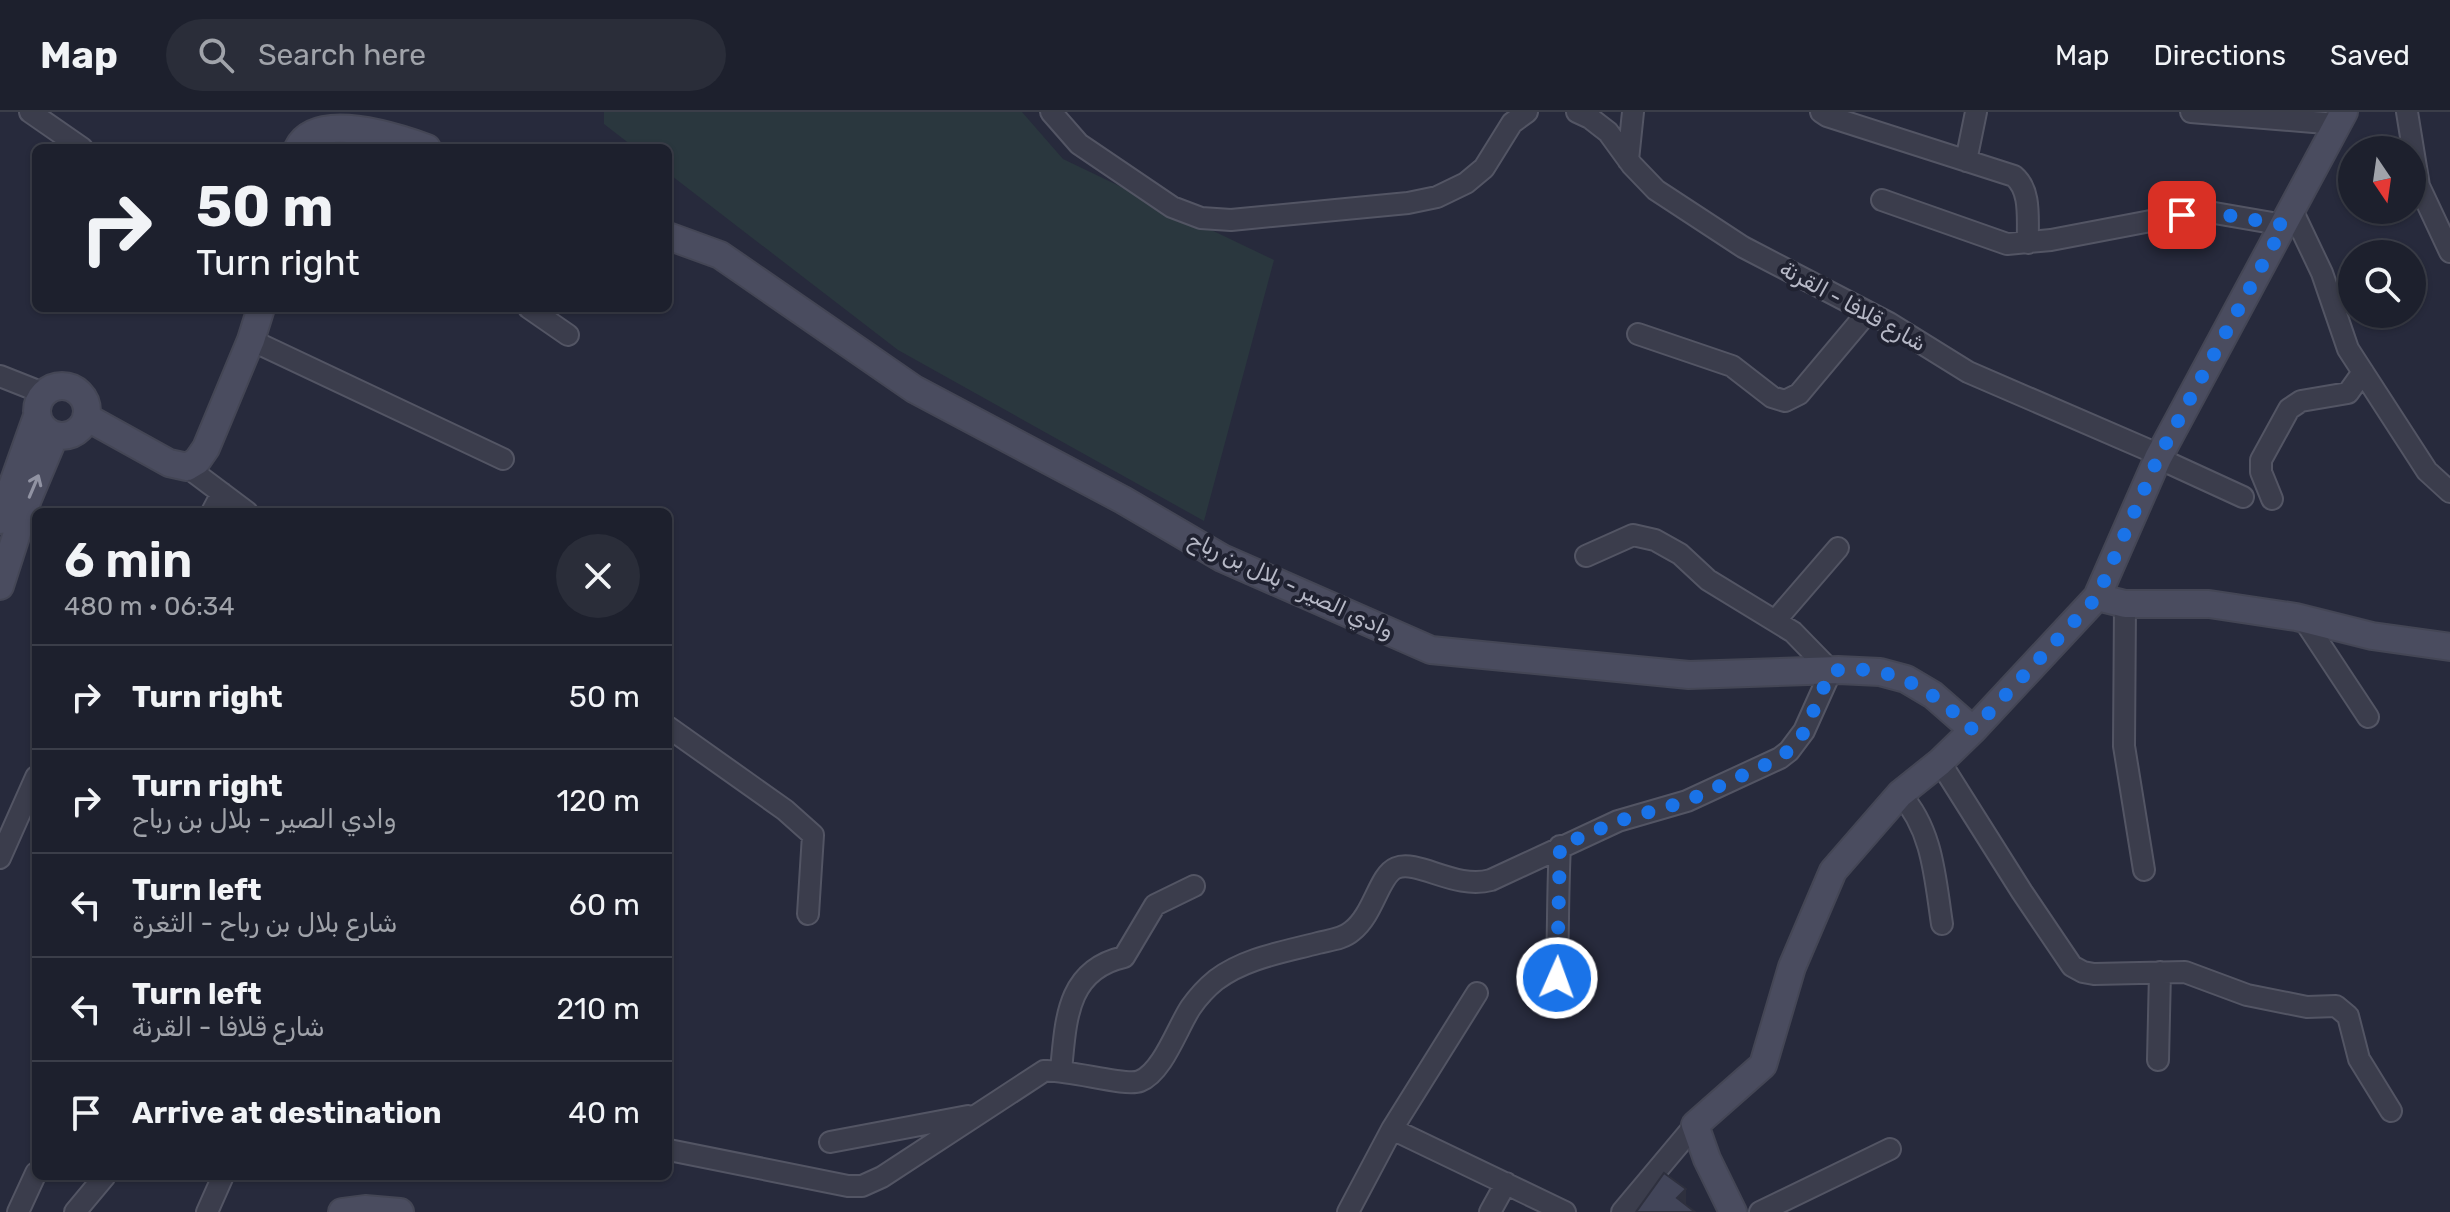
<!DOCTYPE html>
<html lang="en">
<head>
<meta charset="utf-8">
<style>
	:root { --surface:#1d202d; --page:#2a2d39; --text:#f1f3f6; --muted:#a0a3aa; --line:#3b3e49 }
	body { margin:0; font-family:Rubik,"Noto Naskh Arabic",sans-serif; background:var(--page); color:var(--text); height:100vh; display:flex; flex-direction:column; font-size:30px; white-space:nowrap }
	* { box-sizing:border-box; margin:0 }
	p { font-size:26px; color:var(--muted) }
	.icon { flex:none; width:44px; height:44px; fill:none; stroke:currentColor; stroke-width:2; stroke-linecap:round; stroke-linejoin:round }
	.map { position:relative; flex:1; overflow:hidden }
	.side { position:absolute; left:32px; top:396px; width:640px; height:672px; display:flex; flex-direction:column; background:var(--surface); border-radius:12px; box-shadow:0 2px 6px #0004,0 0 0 2px var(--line) }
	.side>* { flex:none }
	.banner { position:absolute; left:32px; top:32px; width:640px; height:168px; border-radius:12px; box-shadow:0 2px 6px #0004,0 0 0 2px var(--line); background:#1d202d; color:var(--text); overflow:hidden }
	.needle { width:52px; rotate:167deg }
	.controls { position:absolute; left:2338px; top:24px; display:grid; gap:16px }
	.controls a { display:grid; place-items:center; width:88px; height:88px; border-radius:50%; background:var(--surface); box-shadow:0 2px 6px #0004,0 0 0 2px var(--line); font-size:40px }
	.pin { position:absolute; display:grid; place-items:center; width:68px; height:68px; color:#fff; margin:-34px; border-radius:16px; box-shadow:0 4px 12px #0006 }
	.me { position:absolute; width:88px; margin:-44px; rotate:2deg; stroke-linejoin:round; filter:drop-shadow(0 0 6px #0008) }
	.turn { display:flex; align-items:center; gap:28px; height:168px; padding:0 32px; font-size:36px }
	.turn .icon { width:104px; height:104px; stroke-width:2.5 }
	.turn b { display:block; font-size:56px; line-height:68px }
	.round { display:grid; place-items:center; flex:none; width:84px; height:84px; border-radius:42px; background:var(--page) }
	.overview { display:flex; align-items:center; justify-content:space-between; height:136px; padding:0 32px }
	h1 { font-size:48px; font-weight:600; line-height:60px }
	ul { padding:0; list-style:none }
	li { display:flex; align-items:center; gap:24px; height:104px; padding:0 32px; border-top:2px solid var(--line) }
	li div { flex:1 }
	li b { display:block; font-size:30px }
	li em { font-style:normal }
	header { display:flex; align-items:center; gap:48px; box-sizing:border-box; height:112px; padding:0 40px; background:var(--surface); border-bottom:2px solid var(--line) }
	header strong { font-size:38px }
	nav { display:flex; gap:44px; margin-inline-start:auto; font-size:28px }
	.search { width:560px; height:72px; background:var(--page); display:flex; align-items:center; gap:20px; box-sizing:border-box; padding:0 28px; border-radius:44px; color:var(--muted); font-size:30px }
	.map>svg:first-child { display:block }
</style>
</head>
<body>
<header>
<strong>Map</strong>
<div class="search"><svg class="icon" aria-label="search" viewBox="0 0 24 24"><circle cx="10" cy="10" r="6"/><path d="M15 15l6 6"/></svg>Search here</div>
<nav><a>Map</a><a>Directions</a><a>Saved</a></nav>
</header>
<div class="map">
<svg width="2450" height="1100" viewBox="0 0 2450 1100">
	<rect width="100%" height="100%" fill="#272a3c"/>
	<path fill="#2a373e" d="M604 0H1022L1063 47 1274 148 1204 409 898 238 668 61V36H635L604 12Z"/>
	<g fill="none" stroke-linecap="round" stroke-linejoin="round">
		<g stroke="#535564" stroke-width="24">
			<path id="street" d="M30 0 82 36
				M1051 0 1079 32 1172 95 1201 106 1231 108 1408 91 1437 85 1466 71 1484 56 1512 11 1527 0
				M1577 0 1590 6 1608 20 1632 53 1656 78 1743 135 1889 211 1968 260 2160 343
				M1821 0 1827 4 2014 64C2032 79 2027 109 2028 131
				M2191 0 2337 12
				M2407 0 2419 74 2450 140
				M1628 48 1633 0
				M1966 49 1976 0
				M1882 88 2007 132 2051 128 2203 99 2284 113
				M2292 98 2322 161 2348 237 2427 359 2450 380
				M529 196 568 223
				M1638 222 1732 254 1772 285 1785 289 1799 282 1867 201
				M251 228 503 347
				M0 264 43 281
				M2158 346 2243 385
				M187 355 247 400
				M2272 387 2261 360V348L2289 297 2301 289 2348 281 2363 260
				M212 400 222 381
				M2125 492 2124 634 2144 758
				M2304 508 2368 605
				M1775 509 1838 436
				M668 615 785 698 813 723 808 802
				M1940 650 2022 780 2072 854 2083 860 2094 862 2185 860 2247 883 2307 895 2336 894 2348 904 2359 947 2391 999
				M1900 682C1933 718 1935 766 1942 812
				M0 746 36 665
				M1555 894C1559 841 1557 788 1560 734
				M2158 948 2160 860
				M1061 958C1066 909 1066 858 1124 845L1155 793 1194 774
				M1392 1017 1477 881
				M830 1030 968 1004
				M669 1038 848 1074H862L882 1065 1044 959C1069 957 1125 975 1140 969 1163 960 1178 914 1191 895 1198 885 1206 876 1216 868 1245 846 1284 840 1318 831 1330 828 1343 827 1352 819 1374 802 1379 763 1396 756 1418 747 1455 778 1491 768L1618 709 1687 689 1780 646 1789 639 1804 619 1831 559 1793 520 1708 468 1680 442 1655 428 1633 423 1586 444
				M18 1100 36 1061
				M75 1100 105 1064
				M207 1100 223 1064
				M1348 1100 1392 1017 1565 1100
				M1490 1100 1506 1071
				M1622 1100 1695 1013
				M1760 1100 1890 1037"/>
		</g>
		<g stroke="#444655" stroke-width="30">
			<path id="secondary" d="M298 36C316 0 391 23 427 36
				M668 124 720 143 914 277 1123 388 1222 446 1431 538 1689 563 1838 558 1880 560 1906 567 1933 583 1973 618
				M37 299a25 25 0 1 1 50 0a25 25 0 1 1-50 0Z
				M86 305 169 351 187 355 197 349 206 336 251 228 261 196
				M0 408 37 304
				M0 474 28 387 55 323
				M2097 485 2125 492H2209L2296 505 2372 524 2450 535
				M342 1100 365 1097 400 1100
				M1733 1100 1707 1047 1695 1013 1763 953 1792 855 1833 759 1900 682 1940 650 1973 618 2097 485 2158 346 2344 0"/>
		</g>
		<use href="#street" stroke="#3b3d4c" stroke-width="20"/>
		<use href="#secondary" stroke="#4a4c5f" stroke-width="26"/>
	</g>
	<path fill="#2e303e" d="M1686 1077V1096L1677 1086Z"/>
	<path fill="#424559" stroke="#2e303e" stroke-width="2" d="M1664 1061 1686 1077 1677 1086 1695 1100H1636Z"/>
	<defs><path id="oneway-shaft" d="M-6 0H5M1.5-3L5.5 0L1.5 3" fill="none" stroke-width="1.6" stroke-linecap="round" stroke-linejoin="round" transform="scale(2)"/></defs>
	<use stroke="#9193a3" href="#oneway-shaft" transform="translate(34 374) rotate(-67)"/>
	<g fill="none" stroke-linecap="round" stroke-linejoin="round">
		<path stroke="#1a73e8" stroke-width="14" stroke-dasharray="0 25.2" d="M1557 866 1560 734 1618 709 1687 689 1780 646 1798 630 1805 618 1831 559C1892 550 1932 578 1973 618L2097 485 2158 346 2284 113 2203 99 2182 103"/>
	</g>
	<g text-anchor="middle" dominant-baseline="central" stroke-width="8" stroke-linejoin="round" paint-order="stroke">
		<g font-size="22" fill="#b7b9c7" stroke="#202231">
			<text transform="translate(1853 194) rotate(29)">شارع قلافا - القرنة</text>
			<text transform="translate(1291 473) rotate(25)">وادي الصير - بلال بن رباح</text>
		</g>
	</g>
</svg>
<div class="controls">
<a><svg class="needle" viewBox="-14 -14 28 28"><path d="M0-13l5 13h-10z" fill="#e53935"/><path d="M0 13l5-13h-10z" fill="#a0a3aa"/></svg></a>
<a><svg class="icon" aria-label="search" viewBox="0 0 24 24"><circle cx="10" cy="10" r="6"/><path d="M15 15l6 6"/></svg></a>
</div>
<div class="pin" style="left:2182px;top:103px;background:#d93025"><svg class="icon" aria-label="arrive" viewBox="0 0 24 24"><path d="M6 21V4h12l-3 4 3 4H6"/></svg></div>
<svg class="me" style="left:1557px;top:866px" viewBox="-20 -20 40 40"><circle r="17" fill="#1a73e8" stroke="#fff" stroke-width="3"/><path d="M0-11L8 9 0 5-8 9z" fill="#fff"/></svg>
<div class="banner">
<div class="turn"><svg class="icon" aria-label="right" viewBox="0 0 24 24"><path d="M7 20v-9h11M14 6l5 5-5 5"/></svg><div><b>50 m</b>Turn right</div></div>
</div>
<section class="side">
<div class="overview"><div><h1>6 min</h1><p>480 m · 06:34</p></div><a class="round"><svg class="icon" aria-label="close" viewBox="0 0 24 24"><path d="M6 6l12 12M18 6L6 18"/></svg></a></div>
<ul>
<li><svg class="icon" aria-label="right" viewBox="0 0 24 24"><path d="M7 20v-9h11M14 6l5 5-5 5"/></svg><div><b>Turn right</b></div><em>50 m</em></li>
<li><svg class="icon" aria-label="right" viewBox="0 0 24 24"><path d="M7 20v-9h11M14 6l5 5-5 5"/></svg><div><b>Turn right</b><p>وادي الصير - بلال بن رباح</p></div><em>120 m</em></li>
<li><svg class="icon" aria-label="left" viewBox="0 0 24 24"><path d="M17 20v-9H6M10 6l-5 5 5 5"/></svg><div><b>Turn left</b><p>شارع بلال بن رباح - الثغرة</p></div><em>60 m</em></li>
<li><svg class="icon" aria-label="left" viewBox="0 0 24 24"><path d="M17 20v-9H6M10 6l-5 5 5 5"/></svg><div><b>Turn left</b><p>شارع قلافا - القرنة</p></div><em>210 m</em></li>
<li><svg class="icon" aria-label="arrive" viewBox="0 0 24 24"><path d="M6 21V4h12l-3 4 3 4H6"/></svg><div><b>Arrive at destination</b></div><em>40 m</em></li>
</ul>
</section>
</div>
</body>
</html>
